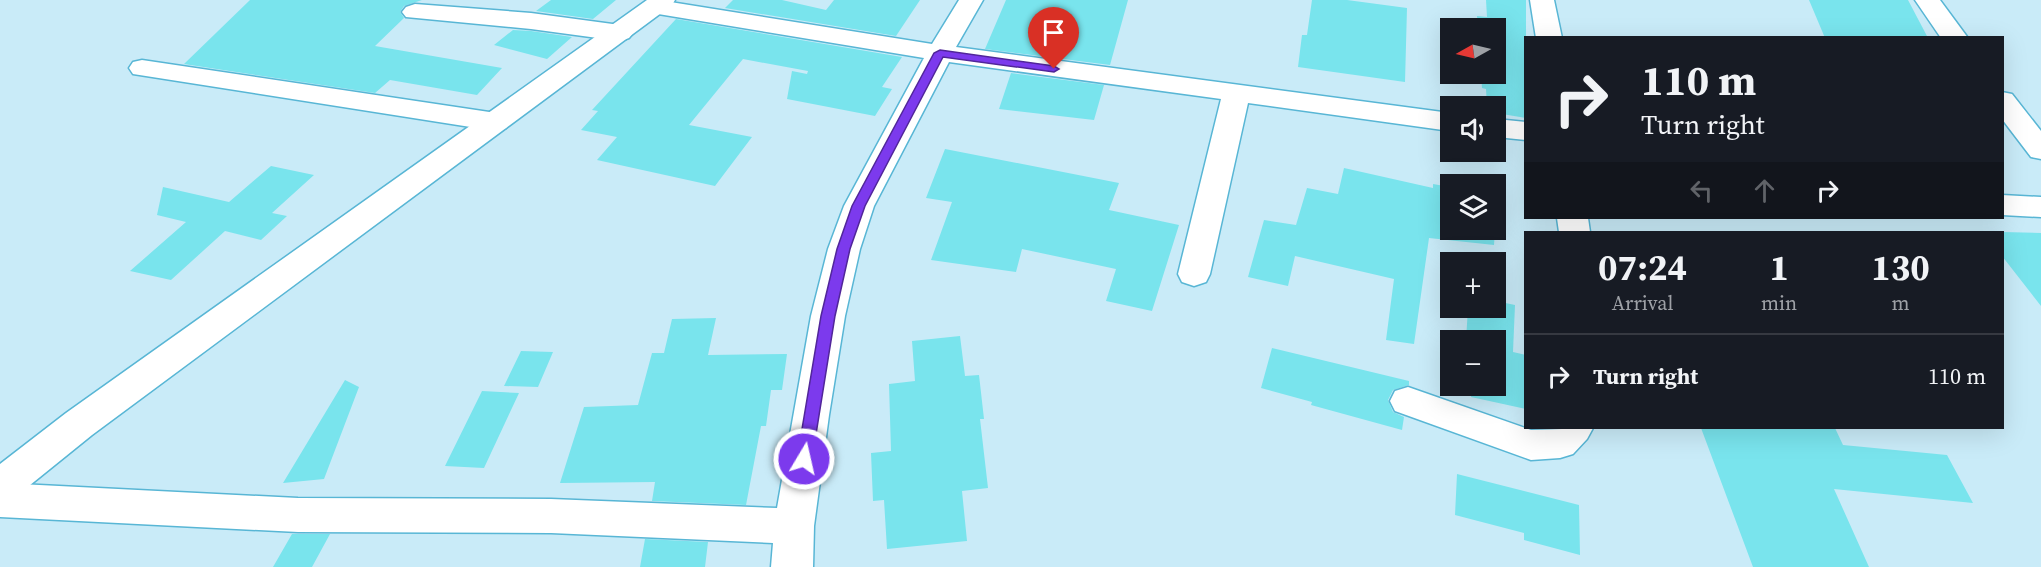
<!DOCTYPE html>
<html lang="en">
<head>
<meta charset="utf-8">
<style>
	:root { --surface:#171b24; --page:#242831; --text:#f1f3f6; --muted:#9ea1a6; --line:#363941 }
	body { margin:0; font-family:"Source Serif 4",serif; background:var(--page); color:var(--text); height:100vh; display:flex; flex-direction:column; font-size:22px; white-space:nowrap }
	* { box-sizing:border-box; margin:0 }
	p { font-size:20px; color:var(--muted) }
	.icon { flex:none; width:33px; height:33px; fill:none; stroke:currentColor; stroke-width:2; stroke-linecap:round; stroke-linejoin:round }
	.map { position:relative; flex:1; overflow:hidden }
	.details { position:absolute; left:1524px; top:231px; width:480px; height:198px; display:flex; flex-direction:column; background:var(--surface); border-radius:0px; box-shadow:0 6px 24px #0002 }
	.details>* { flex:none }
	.top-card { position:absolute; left:1524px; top:36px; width:480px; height:183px; border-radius:0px; box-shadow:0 6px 24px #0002; background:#171b24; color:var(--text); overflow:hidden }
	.needle { width:39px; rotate:262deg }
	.fabs { position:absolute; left:1440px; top:18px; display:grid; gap:12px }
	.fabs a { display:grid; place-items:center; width:66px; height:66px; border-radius:0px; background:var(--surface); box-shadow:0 6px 24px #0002; font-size:30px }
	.pin { position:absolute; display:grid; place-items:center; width:51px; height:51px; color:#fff; margin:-62px -26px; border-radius:50% 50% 50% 0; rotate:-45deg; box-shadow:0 0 6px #0007 }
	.pin .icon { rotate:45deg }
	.me { position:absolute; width:66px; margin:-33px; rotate:9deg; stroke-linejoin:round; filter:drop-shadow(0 0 4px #0008) }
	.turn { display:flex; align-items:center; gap:21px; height:126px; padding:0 18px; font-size:27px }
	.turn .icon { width:78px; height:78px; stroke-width:2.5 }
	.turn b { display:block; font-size:42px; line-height:51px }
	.lanes { display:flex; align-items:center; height:57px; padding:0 18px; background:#0003; justify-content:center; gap:30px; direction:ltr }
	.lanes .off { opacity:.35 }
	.eta { display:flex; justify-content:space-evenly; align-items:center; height:102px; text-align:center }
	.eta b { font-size:36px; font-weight:700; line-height:42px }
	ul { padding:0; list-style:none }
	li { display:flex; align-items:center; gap:18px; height:84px; padding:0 18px; border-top:2px solid var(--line) }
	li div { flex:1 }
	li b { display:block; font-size:22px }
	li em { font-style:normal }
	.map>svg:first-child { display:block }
</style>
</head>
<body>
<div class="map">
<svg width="2041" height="567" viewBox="0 0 2041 567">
	<rect width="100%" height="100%" fill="#c9ebf8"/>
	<path fill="#79e4ed" d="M250 0H422L404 6 400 12 404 18 375 46 502 68 477 95 390 80 375 93 184 64Z
		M551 0H616L593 19 536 11Z
		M733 0H782L826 10 834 0H920L896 36 725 8Z
		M1006 0H1128L1110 65 985 49Z
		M1312 0H1347L1407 8 1405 82 1298 67 1302 35H1307Z
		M1486 0H1526V118L1496 113V106H1487L1486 89 1482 88 1481 74H1496V28H1478L1477 16 1487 17Z
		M1809 0H1908L1928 38H1825Z
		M676 19 902 57 882 87 892 89 875 116 787 99 792 71 807 74 808 71 743 59 689 125 752 137 715 186 597 160 617 137 581 130 598 111 592 110Z
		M513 30 531 31 572 37 547 59 494 45Z
		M1011 73 1104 85 1094 120 999 109Z
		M945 149 1119 183 1109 210 1179 225 1152 311 1106 301 1116 269 1022 249 1016 272 931 260 952 202 926 198Z
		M271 166 314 175 272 213 287 216 261 240 225 231 171 280 130 271 186 222 157 215 163 187 229 202Z
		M1344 168 1433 188V184L1450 187V230H1495L1494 245 1429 238 1414 344 1386 340 1394 279 1295 256 1288 286 1248 277 1264 220 1296 225 1307 188 1338 194Z
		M2002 232 2041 233V306L2002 256Z
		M1496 301 1515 305 1513 352 1526 355V409L1471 397 1472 390 1463 388V386H1496V340H1466L1468 308H1496Z
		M716 318 708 355 787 354 782 390H771L766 426H761L746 505 652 501 655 482 560 483 584 407 638 405 652 353H664L672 319Z
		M960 336 965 376 979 375 984 419H980L988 488 962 491 967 541 887 549 884 500 873 501 871 453 891 451 889 384 915 381 912 341Z
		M1272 348 1409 381V385L1393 390 1388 400 1393 412 1404 417 1402 430 1311 405 1312 402 1261 388Z
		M521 351 553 352 538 387 504 386Z
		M345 380 359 387 324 479 283 483Z
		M482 391 519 393 484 468 445 466Z
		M1701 428H1835L1843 445 1947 455 1973 503 1834 489 1869 567H1753Z
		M1457 474 1579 505 1580 555 1524 540V533L1455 515Z
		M292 534H330L312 567H273Z
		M645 539 708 542 705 567H640Z"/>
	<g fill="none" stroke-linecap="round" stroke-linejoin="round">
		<g stroke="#58b6d5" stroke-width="3">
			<path id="street" d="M658 0 932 44 959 0H983L956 47 1450 113V131L1248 103 1210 274 1206 282 1194 286 1182 282 1178 274 1221 99 949 62 874 206 860 249 845 316 829 415 814 526 813 567H771L773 543 551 533 298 532 0 517V483L298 498 551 499 777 508 811 316 828 249 844 206 924 58 646 12 642 7 646 2Z
				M1530 0H1554L1562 38H1536Z
				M1915 0H1940L1968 38H1941Z
				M415 4 531 13 620 25 629 28 633 33 629 38 620 41 531 29 406 17 402 12 406 7Z
				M142 60 496 113 506 116 510 122 506 128 496 131 133 74 129 68 133 62Z
				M2002 92 2012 94 2041 131V159L2031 157 2002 119Z
				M1496 119 1526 122V140L1496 137Z
				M2002 195 2041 197V217L2002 215Z
				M1557 218H1588L1590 232H1559Z
				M1408 387 1531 430 1593 428 1587 439 1573 454 1560 458 1531 460 1395 411 1390 401 1395 391Z"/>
		</g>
		<g stroke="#58b6d5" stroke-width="3">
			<path id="secondary" d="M647 0H675L672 5 92 435 14 498 0 502V464L66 413Z"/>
		</g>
		<use href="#street" fill="#fff" fill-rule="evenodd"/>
		<use href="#secondary" fill="#fff" fill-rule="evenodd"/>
	</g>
	<path fill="#7c3aed" stroke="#51269a" stroke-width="1.5" d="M940 50 1054 66 1059 69 1054 72 943 57 865 206 850 249 835 316 812 459 810 464 804 466 799 464 797 459 821 316 837 249 852 206 934 53Z"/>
</svg>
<div class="fabs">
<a><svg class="needle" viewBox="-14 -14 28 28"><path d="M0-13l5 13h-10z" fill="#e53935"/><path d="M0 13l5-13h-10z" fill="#9ea1a6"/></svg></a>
<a><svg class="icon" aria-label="sound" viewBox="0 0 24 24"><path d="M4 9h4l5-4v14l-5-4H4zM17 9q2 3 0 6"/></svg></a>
<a><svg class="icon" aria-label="layers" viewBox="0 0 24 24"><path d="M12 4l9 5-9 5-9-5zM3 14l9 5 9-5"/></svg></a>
<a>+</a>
<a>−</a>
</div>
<div class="pin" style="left:1054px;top:69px;background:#d93025"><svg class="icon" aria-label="arrive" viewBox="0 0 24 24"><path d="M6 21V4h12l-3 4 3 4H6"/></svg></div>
<svg class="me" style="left:804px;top:459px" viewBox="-20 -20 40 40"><circle r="17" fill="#7c3aed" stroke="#fff" stroke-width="3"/><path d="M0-11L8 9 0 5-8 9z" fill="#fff"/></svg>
<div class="top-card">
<div class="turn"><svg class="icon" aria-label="right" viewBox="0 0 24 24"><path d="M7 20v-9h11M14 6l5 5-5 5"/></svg><div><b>110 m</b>Turn right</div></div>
<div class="lanes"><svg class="icon off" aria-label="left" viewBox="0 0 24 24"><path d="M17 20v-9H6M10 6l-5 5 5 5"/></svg><svg class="icon off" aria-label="ahead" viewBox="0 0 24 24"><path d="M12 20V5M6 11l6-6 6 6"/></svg><svg class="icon" aria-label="right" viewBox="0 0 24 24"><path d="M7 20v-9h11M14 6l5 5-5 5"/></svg></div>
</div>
<section class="details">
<div class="eta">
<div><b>07:24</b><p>Arrival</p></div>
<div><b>1</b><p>min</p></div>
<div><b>130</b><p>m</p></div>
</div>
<ul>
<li><svg class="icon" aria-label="right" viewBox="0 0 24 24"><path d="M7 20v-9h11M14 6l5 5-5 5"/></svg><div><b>Turn right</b></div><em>110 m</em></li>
</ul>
</section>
</div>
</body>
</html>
